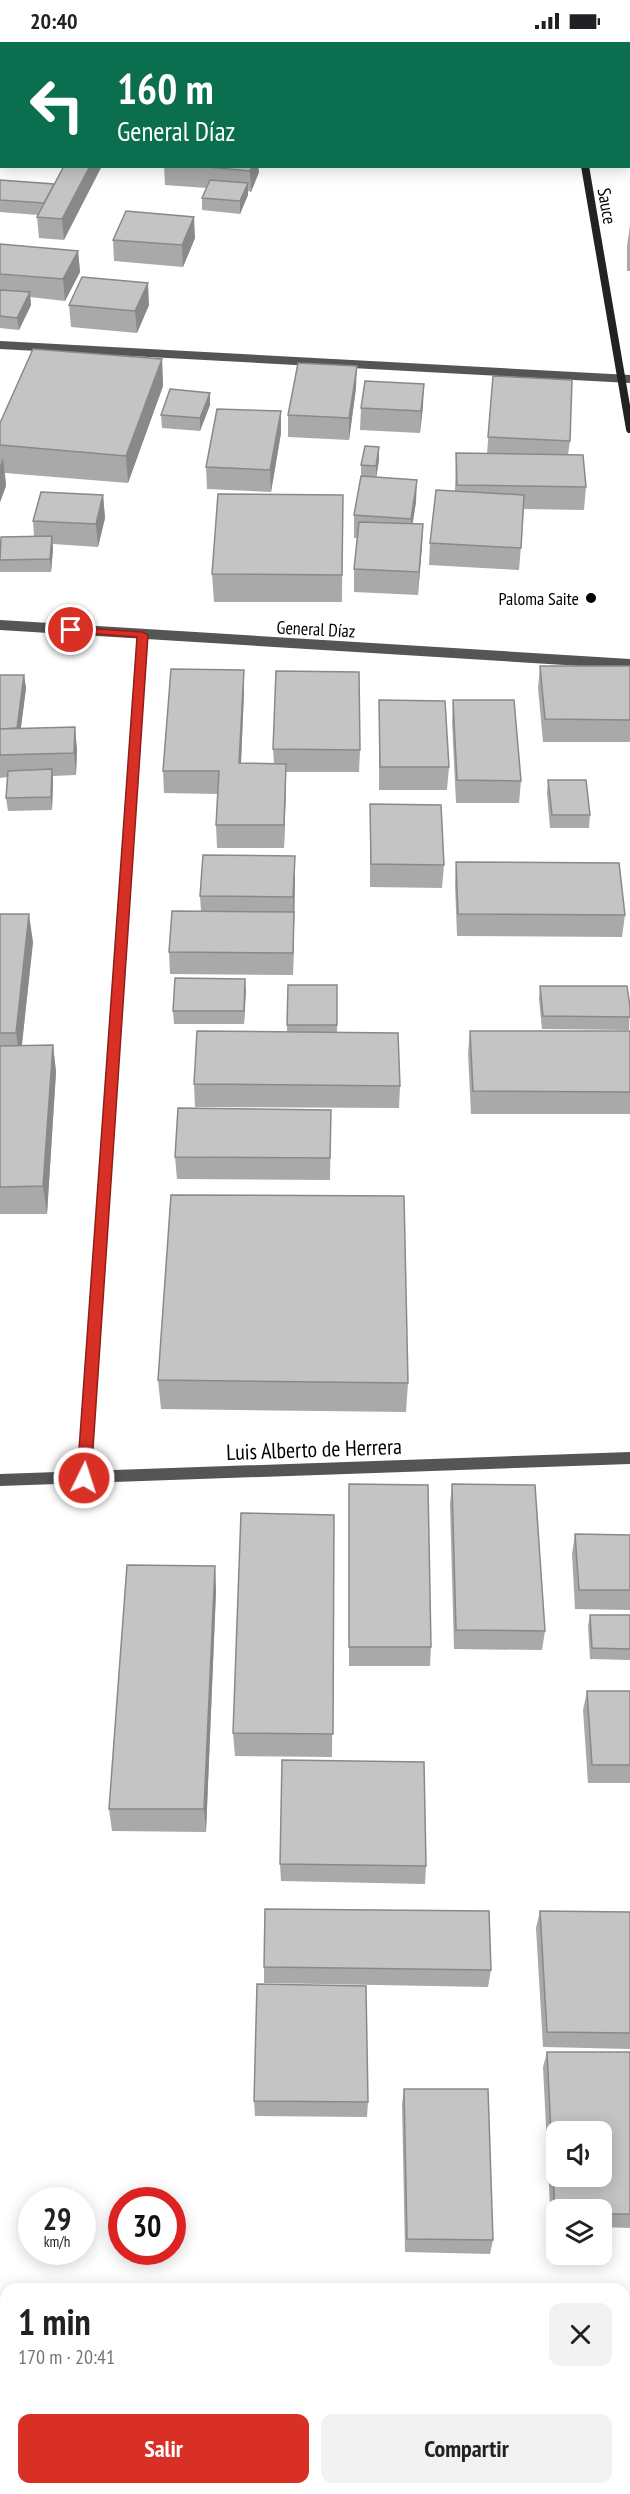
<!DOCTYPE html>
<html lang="es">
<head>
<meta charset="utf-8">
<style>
	:root { --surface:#fff; --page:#f2f2f2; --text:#202124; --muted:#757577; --accent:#d93025 }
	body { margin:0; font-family:"PT Sans Narrow",sans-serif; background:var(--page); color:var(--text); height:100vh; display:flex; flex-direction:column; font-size:22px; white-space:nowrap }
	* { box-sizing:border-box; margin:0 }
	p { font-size:20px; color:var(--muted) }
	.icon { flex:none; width:33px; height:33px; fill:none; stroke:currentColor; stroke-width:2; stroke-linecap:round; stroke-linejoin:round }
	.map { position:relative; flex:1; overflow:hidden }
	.details { position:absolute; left:0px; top:2241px; width:630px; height:212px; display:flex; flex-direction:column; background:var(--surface); border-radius:18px 18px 0 0; box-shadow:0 3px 15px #0003 }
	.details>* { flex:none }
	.guide { position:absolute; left:0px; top:0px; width:630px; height:126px; box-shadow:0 3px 15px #0003; background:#0b6e4f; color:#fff; overflow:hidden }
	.fabs { position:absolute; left:546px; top:2079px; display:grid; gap:12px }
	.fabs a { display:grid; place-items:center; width:66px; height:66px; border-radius:12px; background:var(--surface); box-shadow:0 3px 15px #0003; font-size:30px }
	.speed { position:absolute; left:18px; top:2145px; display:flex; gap:12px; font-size:30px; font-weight:700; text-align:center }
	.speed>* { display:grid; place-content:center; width:78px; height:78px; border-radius:50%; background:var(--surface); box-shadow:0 3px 15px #0003; line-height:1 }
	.speed small { font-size:15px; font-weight:400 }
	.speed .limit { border:9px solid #d22; background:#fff; color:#111 }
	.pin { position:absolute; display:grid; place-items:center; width:51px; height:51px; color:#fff; margin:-26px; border:3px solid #fff; border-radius:50%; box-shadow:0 2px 6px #0007 }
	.me { position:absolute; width:66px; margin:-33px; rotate:4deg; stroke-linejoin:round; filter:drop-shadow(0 0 4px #0008) }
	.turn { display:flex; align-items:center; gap:21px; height:126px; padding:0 18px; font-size:27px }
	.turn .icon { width:78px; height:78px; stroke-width:2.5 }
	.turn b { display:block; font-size:42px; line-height:51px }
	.round { display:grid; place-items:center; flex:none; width:63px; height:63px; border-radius:12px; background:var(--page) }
	.headline { display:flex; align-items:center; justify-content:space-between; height:102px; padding:0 18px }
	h1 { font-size:36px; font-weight:600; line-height:45px }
	.action { display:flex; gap:12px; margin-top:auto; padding:12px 18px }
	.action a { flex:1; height:69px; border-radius:12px; background:var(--accent); color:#fff; font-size:24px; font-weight:600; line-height:69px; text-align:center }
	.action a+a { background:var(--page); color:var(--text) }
	.status { display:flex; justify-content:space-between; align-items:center; height:42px; padding:0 30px; background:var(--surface); direction:ltr }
	.status svg { height:16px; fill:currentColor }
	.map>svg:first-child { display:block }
</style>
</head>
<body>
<div class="status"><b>20:40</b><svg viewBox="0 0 49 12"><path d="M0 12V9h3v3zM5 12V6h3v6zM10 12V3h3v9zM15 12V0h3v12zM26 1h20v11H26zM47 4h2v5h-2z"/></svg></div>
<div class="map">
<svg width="630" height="2452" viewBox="0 0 630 2452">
	<rect width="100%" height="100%" fill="#fff"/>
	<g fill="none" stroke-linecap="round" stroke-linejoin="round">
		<path stroke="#555" stroke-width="8" d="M0 303 630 337"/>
		<path stroke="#555" stroke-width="10" d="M0 583 630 622
			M119 935 143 593"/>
		<path stroke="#555" stroke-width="12" d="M84 1436 119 933
			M0 1438 630 1416"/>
		<path stroke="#555" stroke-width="16" d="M624 2319H630
			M0 2325H6"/>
		<path stroke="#222" stroke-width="8" d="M585 124 630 387"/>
	</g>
	<path fill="#a9a9a9" d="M0 0H24L23 2H2V16H0Z
		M614 0H630V36H628V2H613Z
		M0 32H2V71H0Z
		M628 65 630 66V105H628Z
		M64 124V198L39 196 37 175 38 173 0 170V138L54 142Z
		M164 124H258L259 130 251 150 248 149V153L240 172 202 168V156L206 146 165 143Z
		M630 183V229H627V204Z
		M195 196 183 225 114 219 113 198Z
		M0 202 78 209 80 230 65 259 30 255 31 263 19 288 0 286Z
		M69 263H149L137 291 71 285Z
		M162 317 163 344 128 441 5 431 6 444 0 460V381Z
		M493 334 570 399 568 413 586 445 584 468 524 467 519 528 429 523 430 501 455 449 456 411 487 412Z
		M356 346 349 398 288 395V373Z
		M210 363 200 389 162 386 161 373Z
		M423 364 420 391 360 388 361 366Z
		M281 391 271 450 207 447 206 425Z
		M379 418 376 435 416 460 412 482H423L418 553 354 550V527L357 496H354V473L361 436V423Z
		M103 453 105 476 98 505 53 502V507L51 530H0V503L34 494 33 479Z
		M343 453 342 560H214L212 532Z
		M540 624H630V700H543L538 646Z
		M244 628V650L241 721 274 722 273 707 360 708 359 730H286L284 806H217L216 783 218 752 164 751 163 729Z
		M0 633H24L26 646 21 686 77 707 76 733 53 734V740L52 768 8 769 6 756 8 735 0 736Z
		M379 658 449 725 447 748H379Z
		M453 658 521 739 519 761H456L452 680Z
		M548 738 590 773 589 786H550L547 751Z
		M370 762 444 823 442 846 370 845Z
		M456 820 625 873 622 895 457 894 455 842Z
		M295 836 293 933 170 932 169 910 201 869 200 854Z
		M0 872 33 900 22 1003H53L56 1030 47 1172H0Z
		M245 937 244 982H174L173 969Z
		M288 943H337V990L400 1044 399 1066 195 1065 194 1042 287 990Z
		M540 944 630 965 629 988 542 987 539 957Z
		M470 989H630V1072H471L468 1011Z
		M331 1068 330 1138 177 1137 175 1115Z
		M158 1338 408 1341 406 1370 161 1367Z
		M349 1442 431 1605 430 1624H349Z
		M452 1442 545 1589 542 1608 454 1607 450 1462Z
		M334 1473 332 1715 235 1714 233 1691Z
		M575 1492 630 1493V1568L575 1567 572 1512Z
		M215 1524 216 1549 206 1790 112 1789 109 1767Z
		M590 1573H630V1618L590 1617 588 1584Z
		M587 1649H630V1741H588L583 1668Z
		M280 1822 426 1824 425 1842 281 1839Z
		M540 1869 630 1870V2007L543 2005 536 1886Z
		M264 1925 491 1928 488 1945 264 1941Z
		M547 2010H630V2186L602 2185V2168H556V2184H551L543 2025Z
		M404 2047 493 2198 490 2212 405 2210 402 2062Z
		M254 2059 368 2060 367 2075 255 2074Z"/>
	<path fill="#898989" d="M12 0H24L23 2H12Z
		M90 124H102L64 198 62 177Z
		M252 124H258L259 130 251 150 250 129Z
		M248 141V153L240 172V159Z
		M194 175 195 196 183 225 182 203Z
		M78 209 80 230 65 259 63 237Z
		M148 241 149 263 137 291 135 269Z
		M30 250 31 263 19 288 17 276Z
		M162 317 163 344 128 441 126 414Z
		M357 324 356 346 349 398V376Z
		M424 342 423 364 420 391 421 369Z
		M210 351V363L200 389V376Z
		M281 369V391L271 450 270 428Z
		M379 405V418L376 437V424Z
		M3 416 6 444 0 460V424Z
		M417 438 416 460 410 499 411 477Z
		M103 453 105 476 98 505 96 482Z
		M423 482 422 505 418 553 419 530Z
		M52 494 53 507 51 530 50 517Z
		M244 628V650L240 744 239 721Z
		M24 633 26 646 19 699 17 686Z
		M75 685 77 707 76 733 74 711Z
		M286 722V744L284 806V783Z
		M52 727 53 740 52 768 51 755Z
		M295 814V836L293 933V855Z
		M29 872 33 900 20 1019 16 991Z
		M245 937 246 950 244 982V969Z
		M53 1003 56 1030 47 1172 43 1144Z
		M215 1524 216 1549 206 1790 204 1767Z"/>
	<path fill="#c4c4c4" stroke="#898989" stroke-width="1.5" fill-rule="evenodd" d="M94 0H111L130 2H93Z
		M126 0H162L161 2Z
		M274 0H296L295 2H274Z
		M304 0H340V2H304Z
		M614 0H630V16L628 15V2H614Z
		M0 32H2V51L0 50Z
		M628 65 630 66V93H628Z
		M64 124H90L62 177 37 175Z
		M197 124H252L250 129Z
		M0 138 54 142 44 161 0 158Z
		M210 138 248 141 240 159 202 156Z
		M126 169 194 175 182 203 113 198Z
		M0 202 78 209 63 237 0 232Z
		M82 235 148 241 135 269 69 263Z
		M0 248 30 250 17 276 0 274Z
		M33 307 162 317 126 414 0 403V381Z
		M298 321 357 324 349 376 288 373Z
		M493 334 572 338 570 399 488 395Z
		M365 339 424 342 421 369 361 366Z
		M170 347 210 351 200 376 161 373Z
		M217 367 281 369 270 428 206 425Z
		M365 404 379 405 376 424 361 423Z
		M456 411 583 413 586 445 457 443Z
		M361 434 417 438 411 477 354 473Z
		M436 448 524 453 521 506 430 501Z
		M41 450 103 453 96 482 33 479Z
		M218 452 343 453 342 533 212 532Z
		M359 480 423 482 419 530 354 527Z
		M52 494 50 517 0 518 1 495Z
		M540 624H630V678L545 677Z
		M171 627 244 628 239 721 286 722 284 783H216L219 729H163Z
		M276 629 359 630 360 708 273 707Z
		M0 633H24L17 686 0 687Z
		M379 658 445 659 449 725H380Z
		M453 658H514L521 739 457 738Z
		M75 685 74 711 0 713V687Z
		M52 727 51 755 6 756 8 729Z
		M548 738H586L590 773H552Z
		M370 762 441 763 444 823 371 822Z
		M203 813 295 814 293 855 200 854Z
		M456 820 619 821 625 873 458 872Z
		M172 869 294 870 293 911 169 910Z
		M0 872H29L16 991H0Z
		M175 936 245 937 244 969H173Z
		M288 943H337V983H287Z
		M540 944H627L630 965V975L543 974Z
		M197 989 398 991 400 1044 194 1042Z
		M470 989H630V1050L473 1049Z
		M53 1003 43 1144 0 1145V1004Z
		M178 1066 331 1068 330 1116 175 1115Z
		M171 1153 404 1154 408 1341 158 1338Z
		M349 1442 428 1443 431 1605H349Z
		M452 1442 535 1443 545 1589 456 1588Z
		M241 1471 334 1473 333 1692 233 1691Z
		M575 1492 630 1493V1548H579Z
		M127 1523 215 1524 204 1767H109Z
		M590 1573H630V1607L592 1606Z
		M587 1649H630V1723H592Z
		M282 1718 424 1720 426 1824 280 1822Z
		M265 1867 489 1869 491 1928 264 1925Z
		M540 1869 630 1870V1991L547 1990Z
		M257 1942 366 1944 368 2060 254 2059Z
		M547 2010H630V2172H602V2168H556V2171H555ZM556 2090H602V2134H556Z
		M404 2047H488L493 2198 407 2197Z
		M245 2446H398V2452H245Z
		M418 2446H480L481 2452H419Z"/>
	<path fill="#d93025" stroke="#8d1f18" stroke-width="1.5" d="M71 585 143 590 148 593 91 1436 89 1441 84 1443 79 1441 77 1436 137 595 68 590V586Z"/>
	<circle fill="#000" stroke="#fff" stroke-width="2" cx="591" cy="556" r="6"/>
	<g text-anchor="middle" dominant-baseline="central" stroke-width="4.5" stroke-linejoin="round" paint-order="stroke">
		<g font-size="18" fill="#000" stroke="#fff">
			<text transform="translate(607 164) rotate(80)">Sauce</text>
			<text transform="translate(316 587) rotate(3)">General Díaz</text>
		</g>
		<g font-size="18" fill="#000" stroke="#fff" text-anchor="end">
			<text x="579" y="556">Paloma Saite</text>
		</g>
		<g font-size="22" fill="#000" stroke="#fff">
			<text transform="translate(314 1407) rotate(-2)">Luis Alberto de Herrera</text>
		</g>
	</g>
</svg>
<div class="fabs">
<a><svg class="icon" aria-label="sound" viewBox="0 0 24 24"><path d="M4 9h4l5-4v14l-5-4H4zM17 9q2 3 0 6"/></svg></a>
<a><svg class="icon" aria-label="layers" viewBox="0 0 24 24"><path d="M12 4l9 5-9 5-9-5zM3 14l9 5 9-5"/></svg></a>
</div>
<div class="speed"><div>29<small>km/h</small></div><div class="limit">30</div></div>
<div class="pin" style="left:71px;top:588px;background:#d93025"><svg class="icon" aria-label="arrive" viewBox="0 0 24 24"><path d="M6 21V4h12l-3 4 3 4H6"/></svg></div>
<svg class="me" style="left:84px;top:1436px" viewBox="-20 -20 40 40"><circle r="17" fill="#d93025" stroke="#fff" stroke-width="3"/><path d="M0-11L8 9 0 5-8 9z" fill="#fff"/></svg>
<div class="guide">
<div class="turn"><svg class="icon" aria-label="left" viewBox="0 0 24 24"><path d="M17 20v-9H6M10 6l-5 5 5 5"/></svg><div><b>160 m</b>General Díaz</div></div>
</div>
<section class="details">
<div class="headline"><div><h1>1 min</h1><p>170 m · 20:41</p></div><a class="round"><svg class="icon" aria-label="close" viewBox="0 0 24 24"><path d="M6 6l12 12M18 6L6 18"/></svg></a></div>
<div class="action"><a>Salir</a><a>Compartir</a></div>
</section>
</div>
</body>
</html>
